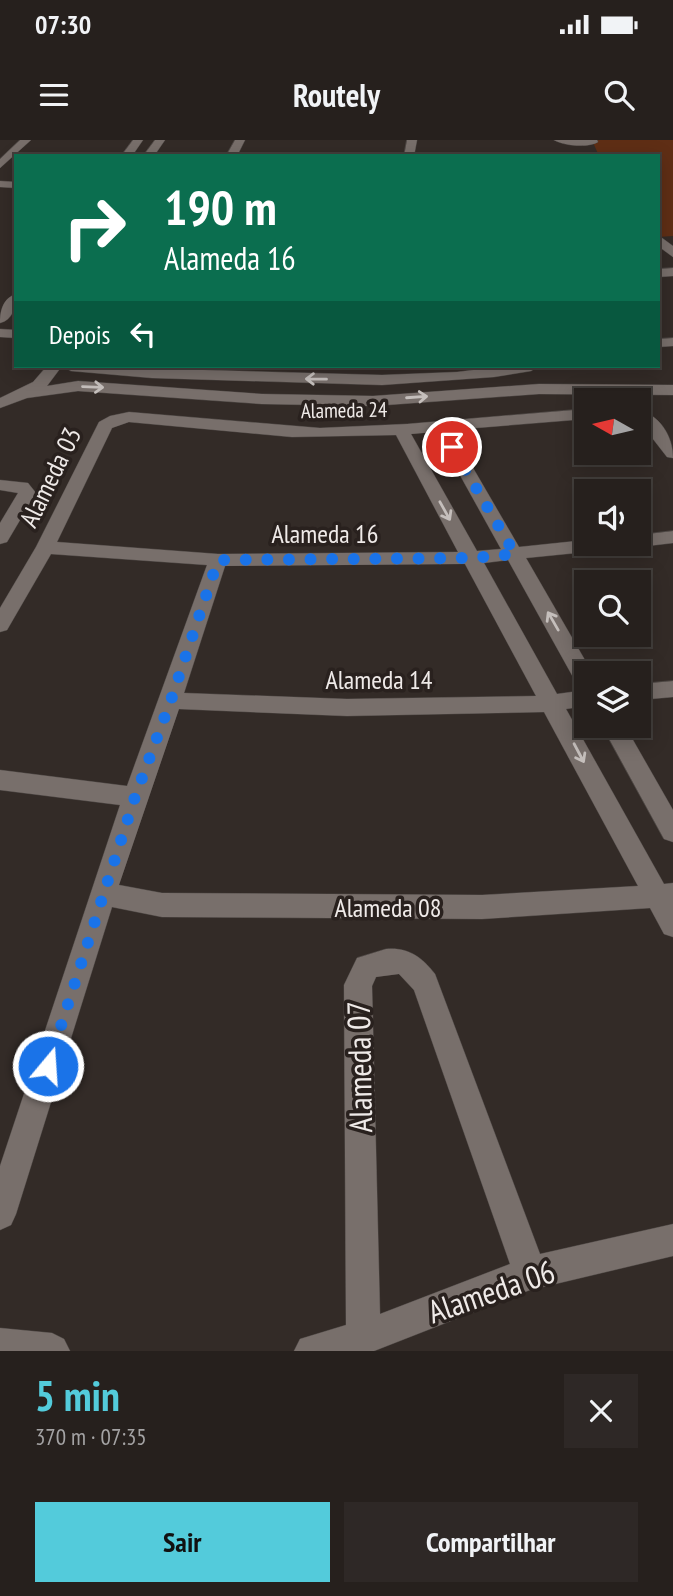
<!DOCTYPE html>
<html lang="pt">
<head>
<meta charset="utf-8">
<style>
	:root { --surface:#26201d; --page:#2e2826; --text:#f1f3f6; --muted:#a4a3a4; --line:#423e3b; --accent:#53cbdb }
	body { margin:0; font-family:"PT Sans Narrow",sans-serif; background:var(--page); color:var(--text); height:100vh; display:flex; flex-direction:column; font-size:26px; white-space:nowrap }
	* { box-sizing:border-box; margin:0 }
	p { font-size:23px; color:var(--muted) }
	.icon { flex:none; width:38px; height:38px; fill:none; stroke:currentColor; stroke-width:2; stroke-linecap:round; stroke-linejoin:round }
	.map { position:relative; height:1211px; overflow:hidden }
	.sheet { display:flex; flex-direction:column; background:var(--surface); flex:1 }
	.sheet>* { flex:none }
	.banner { position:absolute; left:14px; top:14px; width:646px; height:214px; border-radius:0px; box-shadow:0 4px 18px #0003,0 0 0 2px var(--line); background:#0b6e4f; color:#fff; overflow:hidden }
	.needle { width:46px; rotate:278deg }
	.fabs { position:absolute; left:574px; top:248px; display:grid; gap:14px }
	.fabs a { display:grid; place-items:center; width:77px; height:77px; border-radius:0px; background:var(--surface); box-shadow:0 4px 18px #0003,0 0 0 2px var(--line); font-size:35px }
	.pin { position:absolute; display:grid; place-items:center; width:60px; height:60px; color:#fff; margin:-30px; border:4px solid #fff; border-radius:50%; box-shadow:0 2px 7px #0007 }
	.me { position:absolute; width:77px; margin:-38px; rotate:18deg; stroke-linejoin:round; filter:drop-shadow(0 0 5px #0008) }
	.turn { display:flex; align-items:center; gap:24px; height:147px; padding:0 35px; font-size:32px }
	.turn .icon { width:91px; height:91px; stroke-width:2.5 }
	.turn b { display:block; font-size:49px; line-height:60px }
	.then { display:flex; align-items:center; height:66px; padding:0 35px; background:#0003; gap:14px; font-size:26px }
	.round { display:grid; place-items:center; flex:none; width:74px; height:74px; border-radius:0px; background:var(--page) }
	.summary { display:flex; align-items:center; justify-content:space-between; height:119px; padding:0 35px }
	h1 { font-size:42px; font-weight:600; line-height:52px; color:var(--accent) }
	.button { display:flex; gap:14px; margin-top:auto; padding:14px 35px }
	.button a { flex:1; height:80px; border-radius:0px; background:var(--accent); color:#111; font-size:28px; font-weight:600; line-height:80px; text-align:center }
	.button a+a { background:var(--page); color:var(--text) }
	.status { display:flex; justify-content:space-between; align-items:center; height:49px; padding:0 35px; background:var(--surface); direction:ltr }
	.status svg { height:19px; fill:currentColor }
	header { display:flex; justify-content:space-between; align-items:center; height:91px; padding:0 35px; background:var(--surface); font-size:32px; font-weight:600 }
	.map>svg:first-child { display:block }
</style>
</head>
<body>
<div class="status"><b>07:30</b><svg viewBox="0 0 49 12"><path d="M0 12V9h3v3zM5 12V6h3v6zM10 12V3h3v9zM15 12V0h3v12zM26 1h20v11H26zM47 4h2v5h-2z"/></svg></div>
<header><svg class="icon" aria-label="menu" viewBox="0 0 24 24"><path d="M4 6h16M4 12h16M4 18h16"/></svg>Routely<svg class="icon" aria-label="search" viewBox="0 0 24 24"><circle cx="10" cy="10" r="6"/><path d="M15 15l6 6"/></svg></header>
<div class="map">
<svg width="673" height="1211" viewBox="0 0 673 1211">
	<rect width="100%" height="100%" fill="#332b27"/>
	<path fill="#5f2e15" d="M592 0H673V96L658 97V16H599Z"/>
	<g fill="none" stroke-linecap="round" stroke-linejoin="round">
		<g stroke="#4d4744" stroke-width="1">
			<path id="minor" d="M20 0H31L0 28V19Z
				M133 0H143L132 16H121Z
				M155 0H165L154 16H143Z
				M235 0H245L237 16H226Z
				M407 0H417L414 16H404Z
				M554 0H597L598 2C588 8 564 6 554 0Z
				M0 41 16 42V48L0 47Z
				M658 95 673 106V117L658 106Z
				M673 128V136L658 137V129Z
				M16 154C16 166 13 180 0 183 0 171 3 158 16 154Z
				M0 189 16 190V198L0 197Z
				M673 198V206L658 207V199Z
				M47 226H62L47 246 78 241 262 254 373 256 539 244 673 245V255L539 254 373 266 262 264 78 251 27 258 0 268V258L33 242Z
				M63 226 382 235 457 232 506 226H539L531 231 494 237 382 245 152 238 71 231Z
				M586 269V279L451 290 519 407 586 400V404H615L606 410 526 418 593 534H586V548L578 546 508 420 484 423 557 554 586 550V566L566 569 664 744 673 743V797L664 794 650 768 482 779 162 777 112 767 16 1074 11 1085 0 1090V1026L120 665 0 650V630L127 646 207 425 51 414 7 490 0 492V468L36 407 99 282 110 276 129 272 320 288 407 284ZM129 282 292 297 396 295 458 412 218 414 57 402 112 288ZM436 292 501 409 477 411 411 294ZM465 424 536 556 347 559 184 553 225 426ZM179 569 347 576 544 572 638 746 482 755 162 753 119 745Z
				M639 270C661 276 673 297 673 318L667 317 639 281Z
				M0 340 28 343 36 353 7 402 0 404V383L18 353 0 350Z
				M673 391V403L639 407 632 404H639V395Z
				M673 541V557L639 560V544Z
				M602 586H625L673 670V702L664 699Z
				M386 809C408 807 422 817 435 834L540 1114 673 1084V1116L530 1150 374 1211H294L300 1199 346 1185 344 845 357 818ZM399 834 414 850 510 1124 380 1174 372 846 376 837Z
				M0 1188 52 1193 64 1199 70 1211H0Z"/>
		</g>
		<use href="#minor" fill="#786f6b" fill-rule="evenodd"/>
	</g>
	<defs><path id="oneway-shaft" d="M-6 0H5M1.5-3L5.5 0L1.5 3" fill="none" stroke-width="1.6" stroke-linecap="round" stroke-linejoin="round" transform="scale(1.75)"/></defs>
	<g stroke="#c5bfbc">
		<use href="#oneway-shaft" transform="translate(316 239) rotate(-179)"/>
		<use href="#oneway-shaft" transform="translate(93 247) rotate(2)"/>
		<use href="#oneway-shaft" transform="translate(417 257) rotate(-4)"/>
		<use href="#oneway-shaft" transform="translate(445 371) rotate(61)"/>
		<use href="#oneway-shaft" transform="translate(553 481) rotate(-120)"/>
		<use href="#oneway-shaft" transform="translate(579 613) rotate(62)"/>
	</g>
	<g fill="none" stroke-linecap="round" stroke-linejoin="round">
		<path stroke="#1a73e8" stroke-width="12" stroke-dasharray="0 21.6" d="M48 926 135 657 171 560 218 420 471 418 515 414 452 307"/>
	</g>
	<g text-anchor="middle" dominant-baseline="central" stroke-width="7" stroke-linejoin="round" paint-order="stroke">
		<g font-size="21" fill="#efeae8" stroke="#29211e">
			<text transform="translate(344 270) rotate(-1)">Alameda 24</text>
		</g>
		<g font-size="26" fill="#efeae8" stroke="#29211e">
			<text transform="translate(50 337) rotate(-64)">Alameda 03</text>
			<text x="325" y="393">Alameda 16</text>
			<text x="379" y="539">Alameda 14</text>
			<text x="388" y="767">Alameda 08</text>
		</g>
		<g font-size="32" fill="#efeae8" stroke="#29211e">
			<text transform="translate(359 927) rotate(-91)">Alameda 07</text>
			<text transform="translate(491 1151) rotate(-19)">Alameda 06</text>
		</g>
	</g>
</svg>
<div class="fabs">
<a><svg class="needle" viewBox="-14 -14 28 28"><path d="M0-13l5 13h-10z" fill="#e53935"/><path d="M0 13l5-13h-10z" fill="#a4a3a4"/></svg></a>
<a><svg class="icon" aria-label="sound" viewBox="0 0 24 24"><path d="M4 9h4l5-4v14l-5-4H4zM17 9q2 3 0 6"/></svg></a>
<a><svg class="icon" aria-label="search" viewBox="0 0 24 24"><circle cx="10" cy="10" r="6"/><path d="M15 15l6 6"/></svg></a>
<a><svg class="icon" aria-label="layers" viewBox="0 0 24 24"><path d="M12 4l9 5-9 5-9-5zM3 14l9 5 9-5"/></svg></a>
</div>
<div class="pin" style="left:452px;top:307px;background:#d93025"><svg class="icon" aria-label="arrive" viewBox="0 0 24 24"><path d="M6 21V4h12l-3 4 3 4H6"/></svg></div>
<svg class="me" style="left:48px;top:926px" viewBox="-20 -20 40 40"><circle r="17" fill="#1a73e8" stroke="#fff" stroke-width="3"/><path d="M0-11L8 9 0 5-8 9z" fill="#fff"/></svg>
<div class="banner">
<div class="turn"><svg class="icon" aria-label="right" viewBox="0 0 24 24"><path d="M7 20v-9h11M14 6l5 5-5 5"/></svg><div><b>190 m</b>Alameda 16</div></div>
<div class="then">Depois<svg class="icon" aria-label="left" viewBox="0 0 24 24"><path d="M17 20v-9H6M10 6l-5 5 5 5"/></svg></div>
</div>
</div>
<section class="sheet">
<div class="summary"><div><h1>5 min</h1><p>370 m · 07:35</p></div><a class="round"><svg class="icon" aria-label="close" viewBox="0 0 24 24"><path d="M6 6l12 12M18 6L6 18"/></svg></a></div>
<div class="button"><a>Sair</a><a>Compartilhar</a></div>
</section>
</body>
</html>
